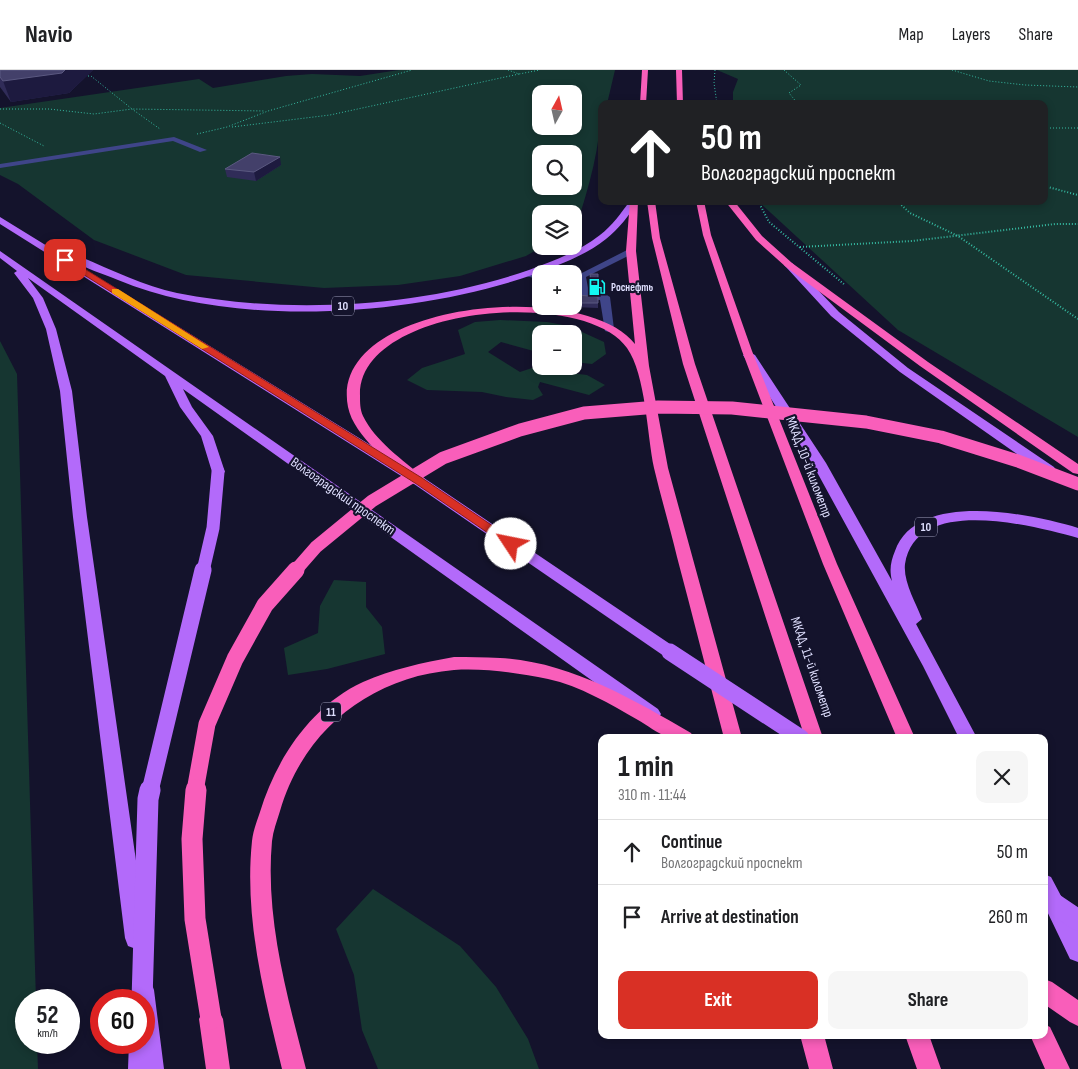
<!DOCTYPE html>
<html lang="en">
<head>
<meta charset="utf-8">
<style>
	:root { --surface:#fff; --page:#f6f6f6; --text:#202124; --muted:#757577; --line:#e0e0e0; --accent:#d93025 }
	body { margin:0; font-family:"Sofia Sans Condensed",sans-serif; background:var(--page); color:var(--text); height:100vh; display:flex; flex-direction:column; font-size:19px; white-space:nowrap }
	* { box-sizing:border-box; margin:0 }
	p { font-size:16px; color:var(--muted) }
	.icon { flex:none; width:28px; height:28px; fill:none; stroke:currentColor; stroke-width:2; stroke-linecap:round; stroke-linejoin:round }
	.map { position:relative; flex:1; overflow:hidden }
	.sheet { position:absolute; left:598px; top:664px; width:450px; height:305px; display:flex; flex-direction:column; background:var(--surface); border-radius:10px; box-shadow:0 2px 8px #0003 }
	.sheet>* { flex:none }
	.hud { position:absolute; left:598px; top:30px; width:450px; height:105px; border-radius:10px; box-shadow:0 2px 8px #0003; background:#202124; color:#fff; overflow:hidden }
	.needle { width:32px; rotate:8deg }
	.buttons { position:absolute; left:532px; top:15px; display:grid; gap:10px }
	.buttons a { display:grid; place-items:center; width:50px; height:50px; border-radius:10px; background:var(--surface); box-shadow:0 2px 8px #0003; font-size:25px }
	.speed { position:absolute; left:15px; top:919px; display:flex; gap:10px; font-size:25px; font-weight:700; text-align:center }
	.speed>* { display:grid; place-content:center; width:65px; height:65px; border-radius:50%; background:var(--surface); box-shadow:0 2px 8px #0003; line-height:1 }
	.speed small { font-size:12px; font-weight:400 }
	.speed .limit { border:8px solid #d22; background:#fff; color:#111 }
	.pin { position:absolute; display:grid; place-items:center; width:42px; height:42px; color:#fff; margin:-21px; border-radius:10px; box-shadow:0 2px 8px #0006 }
	.me { position:absolute; width:55px; margin:-28px; rotate:304deg; stroke-linejoin:round; filter:drop-shadow(0 0 4px #0008) }
	.turn { display:flex; align-items:center; gap:18px; height:105px; padding:0 20px; font-size:22px }
	.turn .icon { width:65px; height:65px; stroke-width:2.5 }
	.turn b { display:block; font-size:35px; line-height:42px }
	.round { display:grid; place-items:center; flex:none; width:52px; height:52px; border-radius:10px; background:var(--page) }
	.head { display:flex; align-items:center; justify-content:space-between; height:85px; padding:0 20px }
	h1 { font-size:30px; font-weight:700; line-height:38px }
	.cta { display:flex; gap:10px; margin-top:auto; padding:10px 20px }
	.cta a { flex:1; height:58px; border-radius:10px; background:var(--accent); color:#fff; font-size:20px; font-weight:700; line-height:58px; text-align:center }
	.cta a+a { background:var(--page); color:var(--text) }
	ul { padding:0; list-style:none }
	li { display:flex; align-items:center; gap:15px; height:65px; padding:0 20px; border-top:1px solid var(--line) }
	li div { flex:1 }
	li b { display:block; font-size:19px }
	li em { font-style:normal }
	header { display:flex; align-items:center; gap:30px; box-sizing:border-box; height:70px; padding:0 25px; background:var(--surface); border-bottom:1px solid var(--line) }
	header strong { font-size:24px }
	nav { display:flex; gap:28px; margin-inline-start:auto; font-size:18px }
	.map>svg:first-child { display:block }
</style>
</head>
<body>
<header>
<strong>Navio</strong>
<nav><a>Map</a><a>Layers</a><a>Share</a></nav>
</header>
<div class="map">
<svg width="1078" height="999" viewBox="0 0 1078 999">
	<rect width="100%" height="100%" fill="#14132c"/>
	<path fill="#163631" fill-rule="evenodd" d="M399 0H615L607 34H601C601 76 589 117 576 157L574 158V144H541V176H543L526 186 460 206 398 215 324 218 186 205 94 170 18 114 0 105V38L199 9 213 18 286 6 312 4 360 6ZM541 24H574V56H541ZM541 84H574V116H541Z
		M717 0H1078V367L898 260 758 131H1044V34H733V22L738 9Z
		M500 250 547 252 569 256 604 272 606 284 592 294 574 292V264H541V283L501 272 488 282 520 302 541 295 562 302 587 305 605 315 589 325 540 312 538 317 543 325 533 330 506 327 482 322 427 320 407 310 422 298 465 284 458 260 475 252Z
		M0 271 17 304 36 930H26V972L37 973 38 999H0Z
		M334 510 366 512V537L382 557 385 584 327 599 288 605 284 578 318 563 320 536Z
		M373 819 460 876 496 917 528 969 539 999H378L362 960 354 905 336 859Z"/>
	<g fill="none" stroke-linecap="round" stroke-linejoin="round">
		<path stroke="#36bba3" stroke-width="1" stroke-dasharray="1 2" stroke-linecap="butt" d="M508 0 519 4 540 0
			M715 0 714 13 717 34
			M784 0 801 15 789 23 798 34
			M952 0 989 11 1025 15 1078 17
			M85 6H91L132 39 265 41
			M0 39H49L94 44 132 39 160 59
			M0 53 44 76
			M232 57 330 45 519 4
			M1044 58H1078
			M197 64 227 57 268 41 412 0"/>
		<path stroke="#36bba3" stroke-width="2" stroke-dasharray="1 2" stroke-linecap="butt" d="M1044 116 1078 125
			M758 131 769 152 845 215
			M897 131 910 143 958 166 1078 249
			M800 177 912 171 1055 154H1078"/>
		<path fill="#3f4589" fill-rule="evenodd" d="M174 67 207 80 200 82 173 71 0 98V94Z
			M631 178 634 179V183L586 207 589 223 605 224 610 227 614 259 609 262 605 261 600 230 580 228 576 206Z
			M529 201 541 204V210L526 206V202Z
			M541 233V236H546L533 243 528 240Z"/>
		<path fill="#b36afa" fill-rule="evenodd" d="M630 131 638 132C629 145 619 159 606 169 586 185 559 195 535 204 416 246 235 259 118 210 104 204 84 199 73 189L75 187H81C112 200 144 216 177 223 288 245 422 237 529 200 553 191 580 181 600 165 612 156 621 143 630 131Z
			M0 147 424 408 676 578 678 582 676 586 670 588 664 586 414 414 0 154Z
			M0 181 658 639 661 644 658 649 652 651 646 649 183 319 192 337 213 366 225 402 218 406 213 405 201 366 180 337 165 306 28 208 43 228 56 259 72 321 87 447 147 868 144 876 136 879 128 876 125 868 73 447 60 321 46 259 33 228 14 203 17 201 0 188Z
			M789 192 792 193 839 242 908 298 1054 397 1056 400 1054 403H1044L900 302 831 246 786 197 784 195Z
			M749 282 755 285 826 393 892 511C889 499 891 491 895 481 917 419 1032 444 1078 458V468C1034 456 916 424 905 494 903 512 916 533 922 549L916 554 977 668H959L923 596 812 393 743 285Z
			M1044 804 1051 807 1078 858V892L1070 889 1044 835Z
			M143 909 151 912 154 920 164 999H128L129 972H144V930H133L132 920 135 912Z"/>
		<path fill="#f95eba" fill-rule="evenodd" d="M642 0H648L646 34H640Z
			M676 0H682L683 34H677Z
			M630 131H638L636 181 649 296 668 398 742 668H724C708 607 693 547 677 487 670 457 661 428 654 398 647 365 646 305 627 278 584 216 357 236 360 326 360 333 360 339 363 346 375 371 403 390 424 408L426 411 424 414H414C393 395 354 367 348 337 327 232 583 207 635 274L626 181Z
			M647 131H655L660 168 695 294 823 668H805L683 294 652 168Z
			M696 131H704L711 165 752 281 837 494 915 668H897L823 494 742 281 703 165Z
			M725 131H734L762 166 792 193 928 292 1078 394V404L1073 403 920 296 786 197 756 170Z
			M454 587C469 587 484 587 500 588 570 592 632 629 691 663L694 668C686 668 675 670 667 667 657 663 647 655 638 650 610 634 580 616 548 609 517 603 485 598 454 600 370 607 303 661 280 741 277 751 273 761 272 771 265 848 287 925 306 999H282C264 925 244 848 252 771 253 761 257 751 260 742 276 689 311 636 363 612 392 599 422 593 454 587Z
			M1044 909 1052 912 1078 930V956L1070 952 1044 934Z
			M211 937 219 941 223 949 230 999H206L199 949 203 941Z
			M1044 954 1050 957 1070 999H1045L1030 965H1044Z
			M800 965H824L833 999H809Z
			M905 965H929L941 999H917Z"/>
		<path stroke="#b36afa" stroke-width="13" d="M203 501 213 458 218 402"/>
		<path stroke="#b36afa" stroke-width="17" d="M670 582 801 668
			M150 721 203 500"/>
		<path stroke="#b36afa" stroke-width="21" d="M1044 827 1078 850
			M142 930 148 729 150 720"/>
		<path stroke="#f95eba" stroke-width="13" d="M295 501 316 477 372 431 443 388 520 360 584 343 658 337 732 338 866 352 941 367 1018 391 1078 414"/>
		<path stroke="#f95eba" stroke-width="17" d="M195 721 207 654 235 589 265 535 296 500"/>
		<path stroke="#f95eba" stroke-width="21" d="M196 720 192 769 195 849 211 949"/>
	</g>
	<path fill="#302c58" d="M0 0H93L69 23 11 32 0 17Z
		M281 95 256 111 227 107 225 99Z
		M590 204 598 212 597 222 591 221 589 213Z
		M574 209 579 225 598 227V238L573 237V236H574Z"/>
	<path fill="#1d1a3f" d="M65 0H93L69 23 11 32 3 11Z
		M280 87 281 95 256 111 254 102Z"/>
	<path fill="#43406a" stroke="#5b5981" d="M0 0H65L62 3 3 11 0 7Z
		M252 83 280 87 254 102 225 99Z
		M590 204H598V212H591Z
		M574 209H576L579 225 598 227V233H574Z"/>
	<path fill="#d93025" stroke="#8d1f18" d="M62 188H67L422 408 515 471 517 474 515 476H507L415 413 62 191Z"/>
	<path fill="#f59e0b" d="M112 219H118L209 277 202 279 112 223Z"/>
	<defs>
		<g id="fuel-bare" transform="scale(1.35)"><path d="M-5.5-6h7V0h2V4h1.3V-2.5L3-4.5l.8-.8L6-3V5H2.5V1h-1V6h-7ZM-4.2-4.7v3.2H.2V-4.7Z" fill="#12f7f3" stroke="#14132c" stroke-width="2.5" paint-order="stroke"/></g>
	</defs>
	<g fill-rule="evenodd">
		<use href="#fuel-bare" x="597" y="217"/>
	</g>
	<g text-anchor="middle" dominant-baseline="central" stroke-width="4.5" stroke-linejoin="round" paint-order="stroke">
		<g font-size="11" font-weight="bold" fill="#dfdffe" stroke="#14132c" text-anchor="start">
			<text x="611" y="217">Роснефть</text>
		</g>
		<g fill="#14132c" stroke="#a2a2bf" stroke-width="1">
			<rect x="332" y="226.5" width="22" height="19" rx="4"/>
			<rect x="915" y="447.5" width="22" height="19" rx="4"/>
			<rect x="321" y="632.5" width="20" height="19" rx="4"/>
		</g>
		<g font-size="12" font-weight="bold" fill="#dfdffe">
			<text x="343" y="236">10</text>
			<text x="926" y="457">10</text>
			<text x="331" y="642">11</text>
		</g>
		<g font-size="14" fill="#dfdffe" stroke="#14132c">
			<text transform="translate(809 397) rotate(69)">МКАД, 10-й километр</text>
			<text transform="translate(343 426) rotate(35)">Волгоградский проспект</text>
			<text transform="translate(812 597) rotate(71)">МКАД, 11-й километр</text>
		</g>
	</g>
</svg>
<div class="buttons">
<a><svg class="needle" viewBox="-14 -14 28 28"><path d="M0-13l5 13h-10z" fill="#e53935"/><path d="M0 13l5-13h-10z" fill="#757577"/></svg></a>
<a><svg class="icon" aria-label="search" viewBox="0 0 24 24"><circle cx="10" cy="10" r="6"/><path d="M15 15l6 6"/></svg></a>
<a><svg class="icon" aria-label="layers" viewBox="0 0 24 24"><path d="M12 4l9 5-9 5-9-5zM3 14l9 5 9-5"/></svg></a>
<a>+</a>
<a>−</a>
</div>
<div class="speed"><div>52<small>km/h</small></div><div class="limit">60</div></div>
<div class="pin" style="left:65px;top:190px;background:#d93025"><svg class="icon" aria-label="arrive" viewBox="0 0 24 24"><path d="M6 21V4h12l-3 4 3 4H6"/></svg></div>
<svg class="me" style="left:511px;top:474px" viewBox="-20 -20 40 40"><circle r="19" fill="#fff"/><path d="M0-13L10 11 0 6-10 11z" fill="#d93025"/></svg>
<div class="hud">
<div class="turn"><svg class="icon" aria-label="ahead" viewBox="0 0 24 24"><path d="M12 20V5M6 11l6-6 6 6"/></svg><div><b>50 m</b>Волгоградский проспект</div></div>
</div>
<section class="sheet">
<div class="head"><div><h1>1 min</h1><p>310 m · 11:44</p></div><a class="round"><svg class="icon" aria-label="close" viewBox="0 0 24 24"><path d="M6 6l12 12M18 6L6 18"/></svg></a></div>
<ul>
<li><svg class="icon" aria-label="ahead" viewBox="0 0 24 24"><path d="M12 20V5M6 11l6-6 6 6"/></svg><div><b>Continue</b><p>Волгоградский проспект</p></div><em>50 m</em></li>
<li><svg class="icon" aria-label="arrive" viewBox="0 0 24 24"><path d="M6 21V4h12l-3 4 3 4H6"/></svg><div><b>Arrive at destination</b></div><em>260 m</em></li>
</ul>
<div class="cta"><a>Exit</a><a>Share</a></div>
</section>
</div>
</body>
</html>
